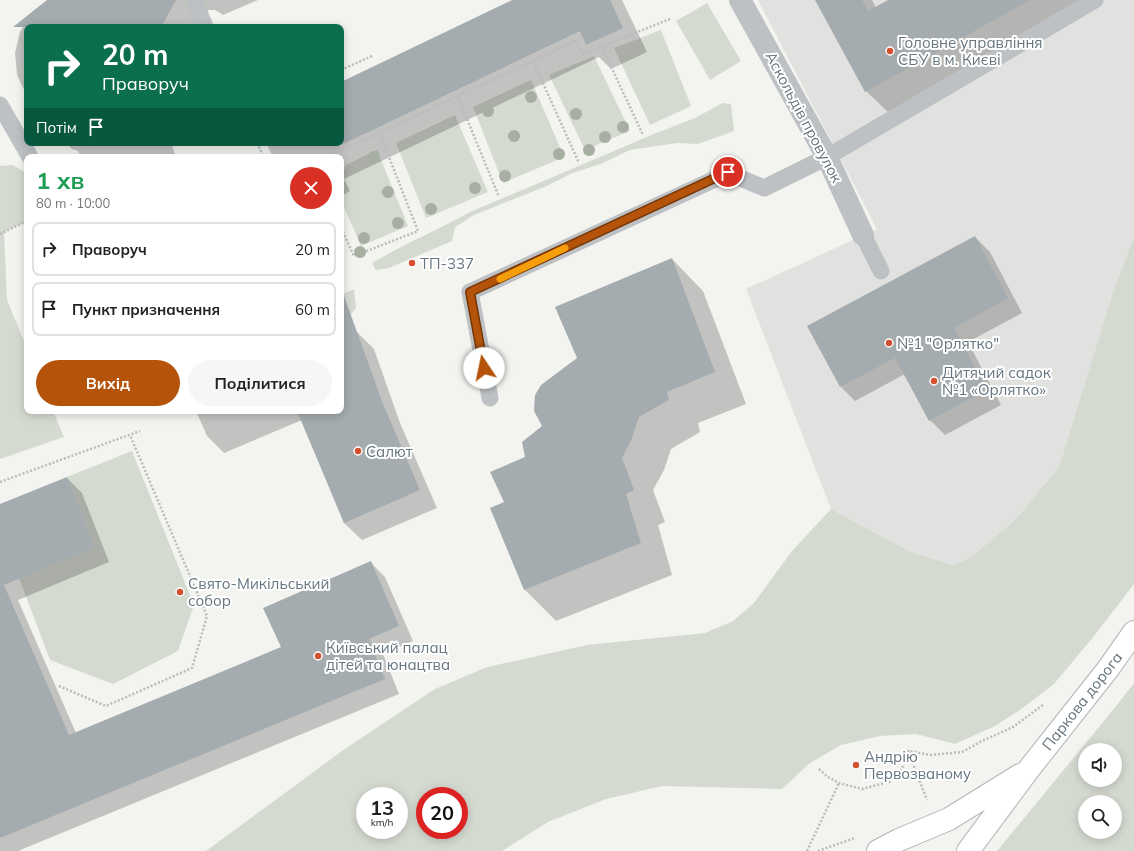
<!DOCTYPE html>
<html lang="uk">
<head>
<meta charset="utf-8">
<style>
	:root { --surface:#fff; --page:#f6f6f6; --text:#222; --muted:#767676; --line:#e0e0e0; --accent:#b45309 }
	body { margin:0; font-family:Mulish,sans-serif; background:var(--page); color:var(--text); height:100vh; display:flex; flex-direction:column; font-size:15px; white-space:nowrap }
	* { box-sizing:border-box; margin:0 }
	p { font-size:13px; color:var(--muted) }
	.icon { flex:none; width:22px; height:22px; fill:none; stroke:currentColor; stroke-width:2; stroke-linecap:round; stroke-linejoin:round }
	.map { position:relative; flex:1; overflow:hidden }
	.sheet { position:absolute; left:24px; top:154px; width:320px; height:260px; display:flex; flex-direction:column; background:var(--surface); border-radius:8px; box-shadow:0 2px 10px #0003 }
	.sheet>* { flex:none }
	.guide { position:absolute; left:24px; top:24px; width:320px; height:122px; border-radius:8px; box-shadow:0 2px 10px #0003; background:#0b6e4f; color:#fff; overflow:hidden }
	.buttons { position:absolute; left:1078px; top:743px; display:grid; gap:8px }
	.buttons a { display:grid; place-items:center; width:44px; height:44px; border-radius:50%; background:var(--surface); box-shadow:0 2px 10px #0003; font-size:20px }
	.speed { position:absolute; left:356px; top:787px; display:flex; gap:8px; font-size:20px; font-weight:700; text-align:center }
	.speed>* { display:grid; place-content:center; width:52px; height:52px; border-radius:50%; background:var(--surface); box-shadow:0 2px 10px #0003; line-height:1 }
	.speed small { font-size:10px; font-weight:400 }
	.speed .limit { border:6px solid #d22; background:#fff; color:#111 }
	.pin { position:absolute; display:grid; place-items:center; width:34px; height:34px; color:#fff; margin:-17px; border:2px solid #fff; border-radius:50%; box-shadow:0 1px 4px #0007 }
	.me { position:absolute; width:44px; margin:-22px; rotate:349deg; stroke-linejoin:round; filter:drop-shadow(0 0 3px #0008) }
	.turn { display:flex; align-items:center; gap:14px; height:84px; padding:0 12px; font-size:18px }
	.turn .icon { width:52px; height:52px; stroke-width:2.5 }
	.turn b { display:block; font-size:28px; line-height:34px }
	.then { display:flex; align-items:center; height:38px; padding:0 12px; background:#0003; gap:8px; font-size:15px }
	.round { display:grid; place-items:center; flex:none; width:42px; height:42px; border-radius:21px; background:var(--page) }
	.summary { display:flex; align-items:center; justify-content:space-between; height:68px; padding:0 12px }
	h1 { font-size:24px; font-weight:700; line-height:30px; color:#1e9e55 }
	.primary-button { display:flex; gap:8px; margin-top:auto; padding:8px 12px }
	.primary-button a { flex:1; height:46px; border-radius:24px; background:var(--accent); color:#fff; font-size:16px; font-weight:700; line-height:46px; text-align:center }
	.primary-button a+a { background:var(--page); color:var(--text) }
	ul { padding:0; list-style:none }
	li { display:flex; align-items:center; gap:12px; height:54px; margin:0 8px 6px; padding:0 4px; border:2px solid var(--line); border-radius:8px }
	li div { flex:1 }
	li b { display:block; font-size:15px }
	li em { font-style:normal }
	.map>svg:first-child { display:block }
</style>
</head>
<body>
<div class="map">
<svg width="1134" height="851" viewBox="0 0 1134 851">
	<rect width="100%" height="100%" fill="#f3f3f0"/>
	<path fill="#e1e2e0" d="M758 0H1134V236L1112 295 1059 467 1015 520 971 557 953 565 911 552 831 509 746 289 877 229Z"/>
	<path fill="#d5dad1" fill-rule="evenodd" d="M707 3 741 61 710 80 676 21Z
		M661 30 691 106 650 125 614 48Z
		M594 56 630 131 585 150 549 75Z
		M531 80 564 157 503 183 473 107Z
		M723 103 731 104 734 131 698 144 677 143 630 150 603 163 570 174 549 185 474 215 455 227 452 241 389 268 376 270 372 263C404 244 438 230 470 212L654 134 695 118Z
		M455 115 488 192 426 218 396 143Z
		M377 150 408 226 361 246 341 200V177L346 165Z
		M13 165 27 174V221L4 232 7 300 27 348V411H53L64 437 0 459V166Z
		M1134 236V584L1094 636 1054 684 1020 710 995 726 955 744 916 734 880 736 841 745 810 763 782 789 662 786 606 799 548 822 502 851H206L342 751 435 689 487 667 587 645 705 633 733 621 754 603 792 551 831 509 911 552 953 565 971 557 1015 520 1059 467 1112 295ZM365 796H399V830H365ZM425 796H459V830H425Z
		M354 289 356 308 341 326V295Z
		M132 451 194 605 178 651 113 684 50 660 19 578 95 547 67 477Z
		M1134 683V851H997L1117 705ZM1085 750H1115V780H1085ZM1085 802H1115V832H1085Z"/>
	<path fill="#0003" d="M48 0H258L223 15 215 10H209L204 14 196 27H27V96L17 75 15 53 20 32 32 13Z
		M515 0H622L647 52 611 69 599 57 344 179 350 191 341 196V157H273L266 143H341V83Z
		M816 0H872L876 8 890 0H1098L891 115 866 91Z
		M66 143H171L176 157H81L78 151 72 149Z
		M975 237 990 252 1022 313 968 342 1001 405 945 435 930 420 905 374 855 401 841 387Z
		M672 259 703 291 746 404 698 423 700 432 671 449 664 470 653 490 665 522 658 525 672 575 556 621 525 590 526 458 578 359Z
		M356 331 374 349 400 423 437 508 362 540 344 523 302 420 224 453 207 436 196 411H341V336Z
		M67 478 82 493 109 562 18 600 76 733 282 648 370 562 385 577 413 641 383 654 399 694 18 851H0V505Z"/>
	<path fill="#a5acb0" d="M47 0H176L161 27H13Z
		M512 0H610L623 28 586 45 580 31 341 145V82Z
		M815 0H862L868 11 888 0H1030L865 92Z
		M975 236 1008 298 954 328 987 390 929 421 895 358 840 387 807 326Z
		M672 258 715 372 667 392 669 400 639 417 632 438 622 458 634 490 626 494 641 543 524 590 490 508 504 502 490 472 525 457 522 442 542 426 534 411 535 395 541 385 577 358 555 307Z
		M344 296 383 404 420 490 344 523 297 411H341V297Z
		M67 477 95 547 4 585 69 735 281 647 263 608 371 561 399 626 369 639 385 679 0 838V504Z"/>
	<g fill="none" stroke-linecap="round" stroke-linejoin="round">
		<g stroke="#b0b5b8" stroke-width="24">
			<path id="secondary" d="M878 851 899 840 949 819 1020 775
				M968 851 1029 769 1108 669 1134 632"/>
		</g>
		<path stroke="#b9bbbd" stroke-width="2.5" stroke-dasharray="2 2" stroke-linecap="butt" d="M601 45 643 135
			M533 61 579 163
			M341 70 372 56
			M458 97 499 197
			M257 143 264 157
			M328 157 575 41 583 54 670 19
			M341 228 354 256 418 231 380 134
			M0 234 27 221
			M0 482 140 431
			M59 686 106 706 192 668 207 616 130 435
			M908 751 927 800
			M819 769 828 777 839 783 862 789 889 782 902 769 908 751 931 755 962 752 982 741 1013 727 1043 705
			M807 851 839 783
			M818 851 855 838"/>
		<path stroke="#bdc1c4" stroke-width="17" d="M195 2 205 27
			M0 105 30 157
			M863 235 881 271
			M490 398 470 292 728 173 764 188 827 157 1095 0"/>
		<path stroke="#bdc1c4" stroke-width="22" d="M740 0 827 157 863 235"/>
		<use href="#secondary" stroke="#fff" stroke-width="22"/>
	</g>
	<g fill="#a7aea2">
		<circle cx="531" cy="97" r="6"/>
		<circle cx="488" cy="111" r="6"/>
		<circle cx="576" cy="114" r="6"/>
		<circle cx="623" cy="127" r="6"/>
		<circle cx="514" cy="136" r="6"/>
		<circle cx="605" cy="137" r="6"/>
		<circle cx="589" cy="150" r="6"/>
		<circle cx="559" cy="154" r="6"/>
		<circle cx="374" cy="157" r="6"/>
		<circle cx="505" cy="176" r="6"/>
		<circle cx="475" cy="188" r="6"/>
		<circle cx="388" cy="192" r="6"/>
		<circle cx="431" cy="209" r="6"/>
		<circle cx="398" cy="223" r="6"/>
		<circle cx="364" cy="238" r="6"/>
		<circle cx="360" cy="252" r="6"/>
	</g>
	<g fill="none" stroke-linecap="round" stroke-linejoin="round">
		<g stroke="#753606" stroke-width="10">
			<path id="route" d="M484 368 470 292 728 172"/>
		</g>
		<use href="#route" stroke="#b45309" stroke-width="7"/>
		<path stroke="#f59e0b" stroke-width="7" d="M500 279 565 248"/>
	</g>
	<g fill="#d35030" stroke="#fff" stroke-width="1.5">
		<circle cx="890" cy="51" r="4"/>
		<circle cx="412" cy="263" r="4"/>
		<circle cx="889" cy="343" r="4"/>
		<circle cx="934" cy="381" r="4"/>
		<circle cx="358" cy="451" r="4"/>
		<circle cx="180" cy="592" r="4"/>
		<circle cx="318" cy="656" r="4"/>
		<circle cx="856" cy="765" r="4"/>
	</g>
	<g text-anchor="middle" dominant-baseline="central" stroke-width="4" stroke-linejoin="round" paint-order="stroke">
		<g font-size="15" fill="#65747e" stroke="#fff" text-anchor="start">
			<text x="898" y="42">Головне управління<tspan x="898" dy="17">СБУ в м. Києві</tspan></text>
			<text x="420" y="263">ТП-337</text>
			<text x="897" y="343">№1 "Орлятко"</text>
			<text x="942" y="372">Дитячий садок<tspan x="942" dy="17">№1 «Орлятко»</tspan></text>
			<text x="366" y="451">Салют</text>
			<text x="188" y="583">Свято-Микільський<tspan x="188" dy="17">собор</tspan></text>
			<text x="326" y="647">Київський палац<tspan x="326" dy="17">дітей та юнацтва</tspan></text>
			<text x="864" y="756">Андрію<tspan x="864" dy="17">Первозваному</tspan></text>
		</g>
		<g font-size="15" fill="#65747e" stroke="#fff">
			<text transform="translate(804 117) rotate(62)">Аскольдів провулок</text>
			<text transform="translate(1082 701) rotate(-52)">Паркова дорога</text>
		</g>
	</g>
</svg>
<div class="buttons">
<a><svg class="icon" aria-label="sound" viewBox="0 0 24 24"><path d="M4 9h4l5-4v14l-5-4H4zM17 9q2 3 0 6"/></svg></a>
<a><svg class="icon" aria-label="search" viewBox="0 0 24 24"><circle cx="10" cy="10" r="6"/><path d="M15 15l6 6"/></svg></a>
</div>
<div class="speed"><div>13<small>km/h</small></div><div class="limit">20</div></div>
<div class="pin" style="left:728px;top:172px;background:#d93025"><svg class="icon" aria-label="arrive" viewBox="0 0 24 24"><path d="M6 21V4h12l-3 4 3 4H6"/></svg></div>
<svg class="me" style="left:484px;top:368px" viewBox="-20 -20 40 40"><circle r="19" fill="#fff"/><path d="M0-13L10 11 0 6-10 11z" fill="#b45309"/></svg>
<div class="guide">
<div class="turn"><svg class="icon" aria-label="right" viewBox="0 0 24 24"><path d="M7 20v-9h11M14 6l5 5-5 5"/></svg><div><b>20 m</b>Праворуч</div></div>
<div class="then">Потім<svg class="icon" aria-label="arrive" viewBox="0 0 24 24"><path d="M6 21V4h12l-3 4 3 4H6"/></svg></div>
</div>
<section class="sheet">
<div class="summary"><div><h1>1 хв</h1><p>80 m · 10:00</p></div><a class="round" style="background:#d93025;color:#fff"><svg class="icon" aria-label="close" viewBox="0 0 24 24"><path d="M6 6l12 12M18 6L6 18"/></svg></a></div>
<ul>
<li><svg class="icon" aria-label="right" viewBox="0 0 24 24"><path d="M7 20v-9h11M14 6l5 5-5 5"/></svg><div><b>Праворуч</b></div><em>20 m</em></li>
<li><svg class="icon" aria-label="arrive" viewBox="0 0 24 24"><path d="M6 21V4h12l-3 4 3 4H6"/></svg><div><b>Пункт призначення</b></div><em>60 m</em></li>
</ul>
<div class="primary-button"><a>Вихід</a><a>Поділитися</a></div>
</section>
</div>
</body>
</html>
